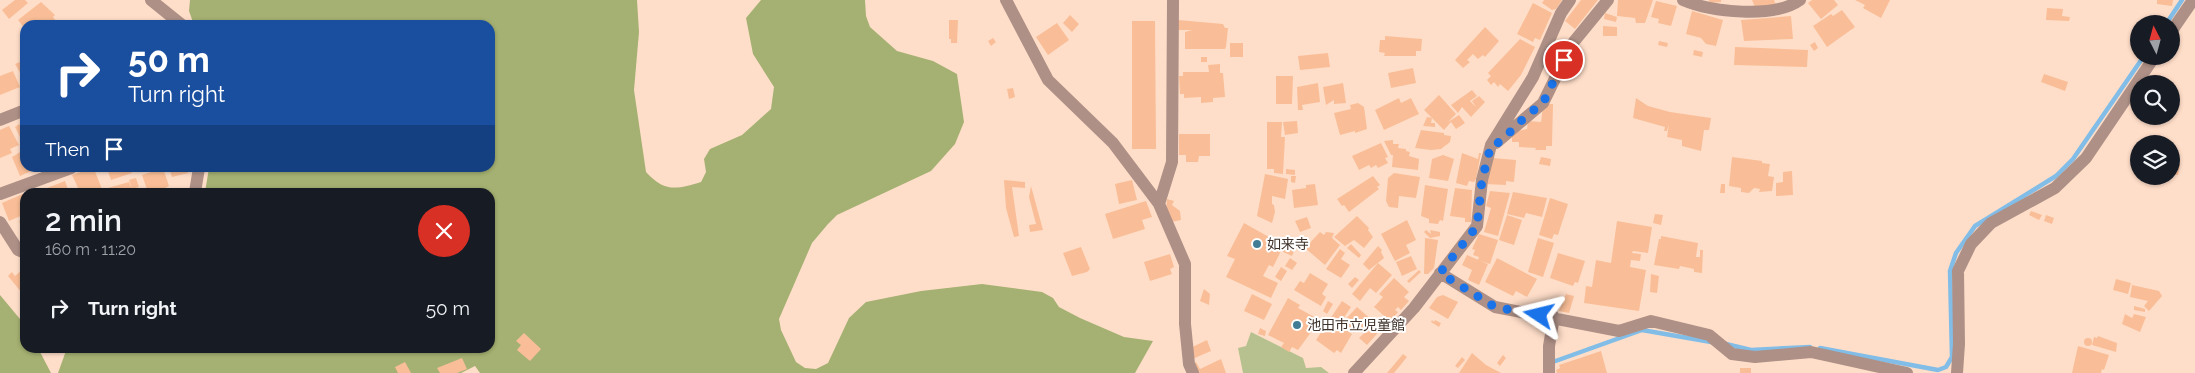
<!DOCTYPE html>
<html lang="en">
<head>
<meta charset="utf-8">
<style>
	:root { --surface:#171b24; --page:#242831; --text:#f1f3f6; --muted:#9ea1a6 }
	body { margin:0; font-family:Raleway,"Noto Sans JP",sans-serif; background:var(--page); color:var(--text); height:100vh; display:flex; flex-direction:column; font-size:19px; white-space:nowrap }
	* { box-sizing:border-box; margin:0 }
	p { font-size:16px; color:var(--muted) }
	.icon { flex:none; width:28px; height:28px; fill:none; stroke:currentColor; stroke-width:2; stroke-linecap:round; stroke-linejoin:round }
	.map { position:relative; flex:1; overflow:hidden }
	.drawer { position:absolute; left:20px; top:188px; width:475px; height:165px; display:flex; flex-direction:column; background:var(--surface); border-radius:15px; box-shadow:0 1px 4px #0004 }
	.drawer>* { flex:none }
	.top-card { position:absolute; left:20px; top:20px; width:475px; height:152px; border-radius:15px; box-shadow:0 1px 4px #0004; background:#1a4fa0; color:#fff; overflow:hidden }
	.needle { width:32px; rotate:354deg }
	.fabs { position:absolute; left:2130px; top:15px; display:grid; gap:10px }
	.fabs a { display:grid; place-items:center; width:50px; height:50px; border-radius:50%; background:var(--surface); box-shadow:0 1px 4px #0004; font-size:25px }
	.pin { position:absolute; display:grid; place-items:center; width:42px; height:42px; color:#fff; margin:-21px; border:2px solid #fff; border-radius:50%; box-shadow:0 1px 5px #0007 }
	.me { position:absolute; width:55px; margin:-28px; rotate:280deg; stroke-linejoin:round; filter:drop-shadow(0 0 4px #0008) }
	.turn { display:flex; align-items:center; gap:18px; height:105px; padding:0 25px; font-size:22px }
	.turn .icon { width:65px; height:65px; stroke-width:2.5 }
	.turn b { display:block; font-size:35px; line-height:42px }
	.then { display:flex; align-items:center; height:48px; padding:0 25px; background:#0003; gap:10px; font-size:19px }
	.round { display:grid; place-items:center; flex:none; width:52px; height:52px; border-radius:26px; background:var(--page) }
	.overview { display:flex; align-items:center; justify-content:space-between; height:85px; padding:0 25px }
	h1 { font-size:30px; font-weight:600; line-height:38px }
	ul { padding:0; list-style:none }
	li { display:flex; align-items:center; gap:15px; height:70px; padding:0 25px }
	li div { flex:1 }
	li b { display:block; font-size:19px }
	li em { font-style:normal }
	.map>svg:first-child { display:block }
</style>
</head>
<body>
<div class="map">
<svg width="2195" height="373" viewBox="0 0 2195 373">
	<rect width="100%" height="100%" fill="#ffdec9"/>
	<path fill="#b7c18f" d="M1251 332 1303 358 1306 368 1321 367 1329 373H1243L1238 348 1246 346Z"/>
	<path fill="#a5b172" d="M190 0H637L639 32 634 90 646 172C665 193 677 189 701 182L706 172 704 159 710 149 742 135 771 109 774 87 753 54 746 18 761 0H865L866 16 870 27 897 51 933 61 957 74 964 122 955 144 931 171 837 215 828 224 812 243 779 319 781 330 796 362 805 368 816 369 828 363 849 318 866 302 921 291 982 284 1042 292 1053 298 1059 307 1080 318 1124 337 1153 341 1135 373H480L475 366 461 373H58L67 348H490V192H205L209 168H490V25H194L189 11Z
		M0 295 25 325V348H38L51 373H0Z"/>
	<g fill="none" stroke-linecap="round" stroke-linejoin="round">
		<path stroke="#82bde7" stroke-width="4.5" d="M2166 24 2182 0
			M1726 344 1751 350 1810 347
			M1820 348 1938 370 1946 367 1952 357 1950 271 1956 253 1975 226 2056 176 2073 159 2144 56
			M1550 363 1642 330 1711 342"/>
	</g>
	<path fill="#f9be97" d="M15 0H25L28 3 9 19 2 10Z
		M1544 0H1562L1556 9 1552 10 1542 3Z
		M1581 0H1598L1575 29 1565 21Z
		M1618 0H1653L1645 23H1636L1635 18 1617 16Z
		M1709 0H1721V2L1709 3Z
		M1752 0H1774L1776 5 1755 7Z
		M1812 0H1834L1838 5 1821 19 1808 3Z
		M1855 0H1890L1881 18 1863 8 1865 5Z
		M2157 0H2173L2172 6 2157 4Z
		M1656 1 1677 6 1671 26 1658 23 1659 19 1651 17Z
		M41 2 55 15 53 17 56 21 52 24 48 20 52 25H25V29L18 20Z
		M1533 3 1552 13 1540 40 1535 38 1533 42 1517 34Z
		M2047 8 2063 9 2062 16 2070 17 2069 21 2046 20Z
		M1842 10 1855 27 1827 47 1813 26 1831 14 1833 16Z
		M1692 11 1723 20 1716 46 1706 44 1701 38 1686 34Z
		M1605 13 1617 17 1616 22 1604 19Z
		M1070 15 1079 24 1072 32 1063 23Z
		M1791 16 1793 39 1744 41 1741 20Z
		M949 20H958L957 43H951V39H949Z
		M1178 20 1223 24 1225 28H1228L1226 47 1225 49H1185V32L1192 30H1178Z
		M1132 21H1155L1156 149H1132Z
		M1057 23 1069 40 1048 55 1036 37Z
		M1603 26 1617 27V36H1603Z
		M1485 27 1499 41 1485 57 1483 55 1478 59 1473 54 1467 60 1470 62 1463 68 1455 60Z
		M1385 36 1422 39 1421 51H1416V56H1384L1385 53 1379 52 1380 40H1385Z
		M993 38 996 42 991 46 988 41Z
		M1520 39 1535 47 1521 75 1508 91 1500 84 1498 87 1494 82 1491 85 1487 80 1491 76 1488 73Z
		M1659 41 1668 43 1667 47 1658 45Z
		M1815 42 1818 48 1814 51 1810 45Z
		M1230 43H1243V57H1230Z
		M1735 47 1808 50 1807 67 1734 65Z
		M1694 50 1703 52 1702 57 1693 55Z
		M1328 53 1330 67 1300 70 1298 56Z
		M1201 57H1207V62H1201Z
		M25 60V81L15 64Z
		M1220 64V73H1223L1225 97 1213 98V102L1201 103V97L1184 98V94H1180L1179 76H1183V72H1209L1208 65Z
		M1413 68 1416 83 1391 88 1388 73Z
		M13 71 20 87 0 95V76Z
		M2044 74 2068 82 2065 91 2041 82Z
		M1276 76H1293L1292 104H1276Z
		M1318 83 1320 102 1302 105 1303 110H1298L1297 87Z
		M1343 83 1346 103 1334 104V100L1326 105 1323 87Z
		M1013 88 1015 97 1009 99 1007 89Z
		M1472 90 1477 96 1470 101 1476 107 1472 101 1479 96 1485 102 1471 117 1462 107 1458 113 1451 105Z
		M1439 95 1456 114 1448 122 1459 115 1465 123 1456 129 1451 122 1444 130 1424 110Z
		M1399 98 1401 103 1411 98 1419 114 1384 130 1375 110Z
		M1636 98 1648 106 1670 112 1711 118 1709 130H1704L1701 151 1682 146V140L1667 137 1669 124 1667 131H1664L1665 127 1633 118Z
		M1358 103 1364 107 1367 129 1355 133V131L1340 135 1334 113 1351 109 1350 105Z
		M1547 104H1553L1552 146H1546V150H1535L1536 148 1519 147V142H1512V132L1527 129 1528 121 1541 122 1543 107Z
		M1427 117 1432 118 1431 123H1435V127L1423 126Z
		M1297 121 1298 133 1285 135 1283 122Z
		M1267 122H1282L1281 137H1285L1283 174 1274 173V169H1267Z
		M19 124 25 134 20 137 15 127Z
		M9 126 19 145 10 149 12 153 0 158V130Z
		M1421 130 1444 133V135L1451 136 1450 142 1441 149 1431 150 1415 148Z
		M1179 134H1210V156H1199L1198 162H1186V155H1179Z
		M1393 140V144H1399L1398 148 1406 149V151L1410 152 1409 156 1419 159 1418 170 1392 167 1393 155H1391L1384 141Z
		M1381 143 1388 157 1385 158 1388 163 1378 168 1376 165 1371 168 1369 165 1359 170 1352 156Z
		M25 149V168H38L20 176 12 157Z
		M1462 153 1478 159 1479 153H1481L1476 179 1474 182 1469 181 1467 186 1456 183Z
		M1443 155 1454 159 1448 181 1429 178 1432 159Z
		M1541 157 1551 159 1550 166 1539 164Z
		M1732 157 1762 161V163L1770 164 1768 176 1774 177 1772 191 1759 192 1760 189 1754 188 1749 193 1741 192V188L1729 186Z
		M1492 158 1516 160 1514 182 1506 181V185L1485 184Z
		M2172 164 2180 165 2178 175 2172 174Z
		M107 168H130L132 173 111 180Z
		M163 168 169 186 158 192H148L142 175Z
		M169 168H187L188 173 172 177Z
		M89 169H94L102 189 93 192H80L72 175Z
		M1286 169 1295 170V175L1286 174Z
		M1792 171 1793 195 1776 196V183L1783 182V172Z
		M1394 173 1420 177 1416 198 1399 196 1398 208 1389 207 1386 201 1388 178Z
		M1265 174 1288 179 1285 199 1272 196V204L1274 205 1275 212 1272 223 1257 216Z
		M1291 176H1296L1295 183 1291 182Z
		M1373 176 1380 185 1377 187 1379 189 1349 212 1344 205 1342 206 1337 199Z
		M136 178 139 187 132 189 129 180Z
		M1004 180 1025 182V188L1012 187 1019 236 1014 237 1006 208Z
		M1132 180 1137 200 1119 204 1115 184Z
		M65 181 69 192H43L42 190Z
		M129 182 133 192H110L108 188Z
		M1315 184 1318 205 1294 208 1292 190 1306 188V185Z
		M1721 184H1725V193H1720Z
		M1425 185 1448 189 1443 221 1440 220 1438 224 1429 223V219L1421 216Z
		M1031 186 1043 230 1030 232 1029 225 1036 224 1029 197Z
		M1455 188 1472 190 1471 222H1465V218L1450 216Z
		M1490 191 1510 193 1498 236 1484 232 1491 208 1486 206Z
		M1513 192 1547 198 1542 217 1526 213 1524 218 1507 214Z
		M25 193V214L9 221 2 203Z
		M1550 198 1568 204 1558 235 1554 234 1552 239 1539 235Z
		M1167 199 1174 201 1172 205 1180 211 1181 220 1171 222 1166 210Z
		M1146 201 1152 217 1142 220 1145 229 1113 239 1105 214Z
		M2031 211 2042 215 2039 220 2029 215Z
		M1655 214 1663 215 1661 225 1653 223Z
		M1507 215 1522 220 1514 245 1499 240Z
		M2046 215 2054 218 2052 224 2044 221Z
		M1357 216 1369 228 1368 230 1373 237 1364 248 1354 240 1345 246 1334 237Z
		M1307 217 1311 228 1300 232 1295 221Z
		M25 219V237L19 221Z
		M1407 220 1416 240 1406 245 1410 253 1395 261 1381 234Z
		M1617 221 1652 227 1648 253 1633 251 1632 253 1641 254 1640 261 1631 260 1630 267 1646 270 1639 311 1584 303 1586 286 1592 287 1596 260 1611 263Z
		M1244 223 1294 251 1292 256 1281 251 1273 267 1269 265 1263 276 1278 283 1271 298 1226 277 1235 259 1227 256Z
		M1426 230 1431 234 1430 230 1440 232V236L1430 238 1424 232Z
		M1320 232 1324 235 1326 232 1334 233 1332 238 1340 245 1325 265 1305 248Z
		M1479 234 1498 240 1490 264 1478 260 1479 257 1473 255 1475 250 1472 249Z
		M1661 236 1698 243 1696 257H1700V250H1703L1702 273 1694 272V269L1680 266 1679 269 1654 265 1659 239H1661Z
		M1425 238 1438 240 1434 268 1428 274H1424Z
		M1538 238 1554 243 1543 277 1528 272Z
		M1351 244 1361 255 1359 258 1347 248Z
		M1378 246 1382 250 1381 252 1384 258 1369 270 1363 264Z
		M1081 247 1090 269 1087 272 1072 276 1063 253Z
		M1340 249 1345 253 1341 259 1350 265 1341 278 1326 269Z
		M1558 253 1585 261 1578 283 1575 282 1573 286 1550 278Z
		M1170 254 1174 267 1170 269 1172 274 1150 281 1144 262Z
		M1467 255 1488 264 1479 285 1468 280 1472 270 1462 265Z
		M1411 256 1417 269 1402 276 1396 262Z
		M1290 258 1297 263 1292 270 1285 266Z
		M1497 258 1537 279 1527 297 1516 291 1513 296 1485 282Z
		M1378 263 1392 275 1376 293 1370 288 1360 301 1352 294Z
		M1281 267 1287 271 1281 281 1275 277Z
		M22 270 25 273V290L22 293 8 276 12 272 15 276Z
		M1419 270 1421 272 1409 283 1407 281Z
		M1310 273 1328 284 1322 294 1326 297 1321 306 1294 290 1300 281 1304 283Z
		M1651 274 1659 276 1657 293 1650 292Z
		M1355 277 1359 280 1352 288 1348 284Z
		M1394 278 1409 292 1404 297 1409 301 1401 310 1398 307 1395 310 1398 312 1390 321 1374 307 1383 297 1379 294Z
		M2116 279 2131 283 2128 294 2113 290Z
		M2132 285 2159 291 2162 296 2149 311 2144 306 2148 301 2130 297Z
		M1204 289 1210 294 1209 305 1200 301Z
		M1252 294 1272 304 1264 320 1244 311Z
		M1566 294 1574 296 1569 313 1559 311Z
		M1443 295 1458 302 1448 319 1429 308 1437 297Z
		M1288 298 1300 305 1298 308 1320 320 1298 350 1292 347 1289 352 1281 347 1284 343 1268 335Z
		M1328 301 1333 304 1327 314 1323 311Z
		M1342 301 1351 307 1339 325 1352 334 1341 353 1337 350 1334 353 1316 340Z
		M2134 306 2145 309V312L2134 310Z
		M1357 307 1374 322 1376 320 1383 327 1367 345 1359 338 1364 333 1357 329 1354 333 1342 323Z
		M2125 314 2132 318 2134 314 2146 317 2140 332 2122 324Z
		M1432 320 1434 322 1435 320 1441 323 1439 327 1431 322Z
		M1260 328 1266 331 1265 336 1258 334Z
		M524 333 541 349 530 361 517 350 521 345 516 341Z
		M2098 336 2117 343 2116 352 2092 345 2094 337 2097 338Z
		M2084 342a4 4 0 1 1 8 0a4 4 0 1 1-8 0Z
		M1207 340 1211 351 1190 360 1188 349Z
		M2078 346 2109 355 2104 370 2102 369 2101 373H2072Z
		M1601 351 1607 373H1557L1556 370 1560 368 1559 365Z
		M1472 353 1486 365 1501 373H1459Z
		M1403 354 1407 357 1394 373H1387Z
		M1503 355 1506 358 1500 366 1497 363Z
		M1462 357 1465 360 1458 368 1455 366Z
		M462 358 467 369 457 373H440L437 368Z
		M1221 359 1226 373H1191L1192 364 1196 362 1200 369Z
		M405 362 411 373H398L395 367Z
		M1740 368H1751V373H1740Z"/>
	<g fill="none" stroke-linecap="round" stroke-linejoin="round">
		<path stroke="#ae9086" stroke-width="12" d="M151 0 182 25
			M1006 0 1048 80 1113 143 1159 204 1185 264V324L1189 364 1193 373
			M1683 0C1711 12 1774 19 1800 0
			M2171 32 2193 0
			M0 120 25 110
			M1496 143 1543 103 1572 44 1608 0
			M195 192 199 168
			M0 194 71 168
			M1159 204 1172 162 1173 0
			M0 222 18 250 25 253
			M1440 273 1495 307 1619 331 1651 321 1709 335 1732 354 1755 357 1811 352 1907 373
			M1354 373 1414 308 1477 226 1482 180 1491 145 1533 77 1561 13 1570 0
			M1549 373V346L1554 317
			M1957 373 1959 344 1958 271 1971 244 1991 223 2055 188 2086 158 2155 56"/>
	</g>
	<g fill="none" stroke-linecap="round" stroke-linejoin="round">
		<path stroke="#1a73e8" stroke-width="9" stroke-dasharray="0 16.2" d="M1539 315 1495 307 1440 273 1477 226 1482 180 1491 145 1500 142 1526 116 1543 103 1564 60"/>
	</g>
	<g fill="#427d95" stroke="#fff" stroke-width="2">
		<circle cx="1257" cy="244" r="5"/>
		<circle cx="1297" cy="325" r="5"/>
	</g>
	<g text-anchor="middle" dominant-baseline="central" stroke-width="4" stroke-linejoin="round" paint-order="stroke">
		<g font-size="14" fill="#3f322a" stroke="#fff" text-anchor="start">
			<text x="1267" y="244">如来寺</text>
			<text x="1307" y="325">池田市立児童館</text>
		</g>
	</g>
</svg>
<div class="fabs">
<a><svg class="needle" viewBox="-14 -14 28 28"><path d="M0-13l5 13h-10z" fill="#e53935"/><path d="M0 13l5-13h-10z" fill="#9ea1a6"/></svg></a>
<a><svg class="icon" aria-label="search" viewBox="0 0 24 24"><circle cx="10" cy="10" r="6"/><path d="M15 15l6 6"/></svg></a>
<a><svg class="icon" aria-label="layers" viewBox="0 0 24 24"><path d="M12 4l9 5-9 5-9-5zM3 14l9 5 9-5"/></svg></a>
</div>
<div class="pin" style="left:1564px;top:60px;background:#d93025"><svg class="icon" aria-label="arrive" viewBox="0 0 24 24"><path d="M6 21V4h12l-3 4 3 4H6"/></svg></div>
<svg class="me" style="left:1539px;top:315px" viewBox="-20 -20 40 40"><path d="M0-17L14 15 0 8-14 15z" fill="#1a73e8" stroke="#fff" stroke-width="4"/></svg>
<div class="top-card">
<div class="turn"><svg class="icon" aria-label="right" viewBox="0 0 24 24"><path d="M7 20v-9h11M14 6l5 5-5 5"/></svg><div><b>50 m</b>Turn right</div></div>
<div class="then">Then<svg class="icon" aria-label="arrive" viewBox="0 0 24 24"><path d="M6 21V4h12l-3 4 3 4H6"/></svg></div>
</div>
<section class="drawer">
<div class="overview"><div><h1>2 min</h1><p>160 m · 11:20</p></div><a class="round" style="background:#d93025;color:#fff"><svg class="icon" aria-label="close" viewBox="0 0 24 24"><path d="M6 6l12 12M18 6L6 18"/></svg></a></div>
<ul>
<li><svg class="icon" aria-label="right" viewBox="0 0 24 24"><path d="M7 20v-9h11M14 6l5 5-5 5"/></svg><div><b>Turn right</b></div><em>50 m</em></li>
</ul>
</section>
</div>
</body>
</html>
